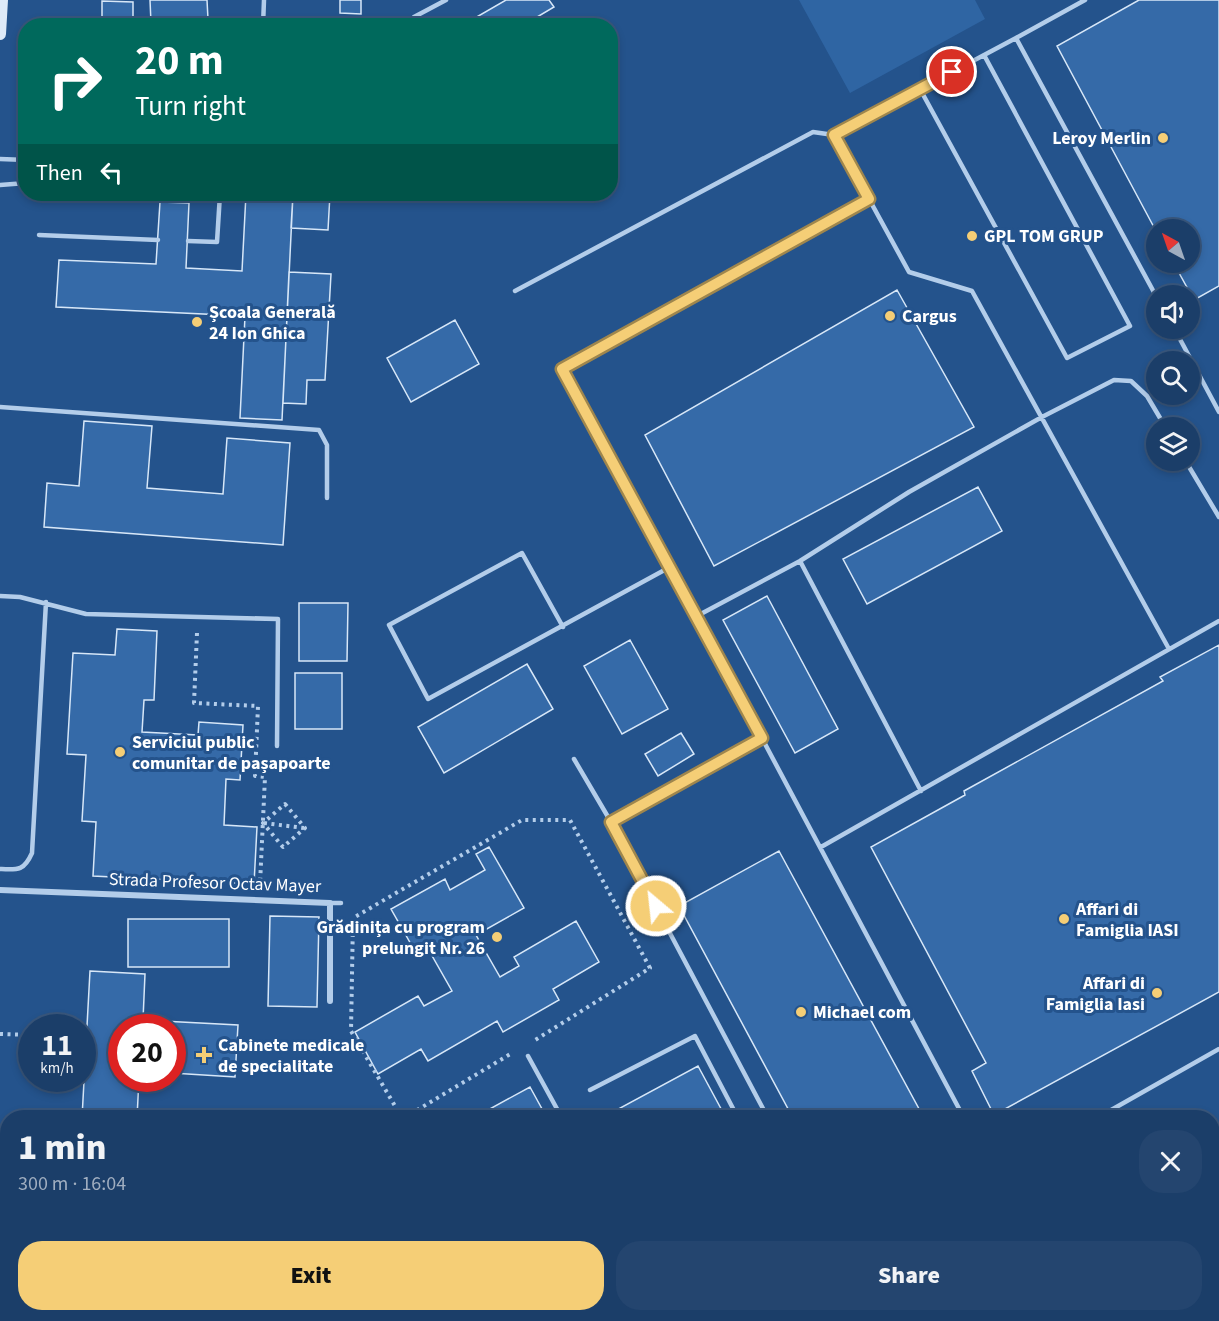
<!DOCTYPE html>
<html lang="en">
<head>
<meta charset="utf-8">
<style>
	:root { --surface:#1b3e69; --page:#24456f; --text:#f1f3f6; --muted:#a0aec0; --line:#39577d; --accent:#f5ce76 }
	body { margin:0; font-family:"Source Sans 3",sans-serif; background:var(--page); color:var(--text); height:100vh; display:flex; flex-direction:column; font-size:22px; white-space:nowrap }
	* { box-sizing:border-box; margin:0 }
	p { font-size:20px; color:var(--muted) }
	.icon { flex:none; width:33px; height:33px; fill:none; stroke:currentColor; stroke-width:2; stroke-linecap:round; stroke-linejoin:round }
	.map { position:relative; flex:1; overflow:hidden }
	.details { position:absolute; left:0px; top:1110px; width:1220px; height:212px; display:flex; flex-direction:column; background:var(--surface); border-radius:24px 24px 0 0; box-shadow:0 3px 9px #0003,0 0 0 2px var(--line) }
	.details>* { flex:none }
	.hud { position:absolute; left:18px; top:18px; width:600px; height:183px; border-radius:24px; box-shadow:0 3px 9px #0003,0 0 0 2px var(--line); background:#00695c; color:#fff; overflow:hidden }
	.needle { width:39px; rotate:320deg }
	.buttons { position:absolute; left:1146px; top:219px; display:grid; gap:12px }
	.buttons a { display:grid; place-items:center; width:54px; height:54px; border-radius:50%; background:var(--surface); box-shadow:0 3px 9px #0003,0 0 0 2px var(--line); font-size:30px }
	.speed { position:absolute; left:18px; top:1014px; display:flex; gap:12px; font-size:30px; font-weight:700; text-align:center }
	.speed>* { display:grid; place-content:center; width:78px; height:78px; border-radius:50%; background:var(--surface); box-shadow:0 3px 9px #0003,0 0 0 2px var(--line); line-height:1 }
	.speed small { font-size:15px; font-weight:400 }
	.speed .limit { border:9px solid #d22; background:#fff; color:#111 }
	.pin { position:absolute; display:grid; place-items:center; width:51px; height:51px; color:#fff; margin:-26px; border:3px solid #fff; border-radius:50%; box-shadow:0 2px 6px #0007 }
	.me { position:absolute; width:66px; margin:-33px; rotate:332deg; stroke-linejoin:round; filter:drop-shadow(0 0 4px #0008) }
	.turn { display:flex; align-items:center; gap:21px; height:126px; padding:0 18px; font-size:27px }
	.turn .icon { width:78px; height:78px; stroke-width:2.5 }
	.turn b { display:block; font-size:42px; line-height:51px }
	.then { display:flex; align-items:center; height:57px; padding:0 18px; background:#0003; gap:12px; font-size:22px }
	.round { display:grid; place-items:center; flex:none; width:63px; height:63px; border-radius:24px; background:var(--page) }
	.head { display:flex; align-items:center; justify-content:space-between; height:102px; padding:0 18px }
	h1 { font-size:36px; font-weight:800; line-height:45px }
	.action { display:flex; gap:12px; margin-top:auto; padding:12px 18px }
	.action a { flex:1; height:69px; border-radius:24px; background:var(--accent); color:#111; font-size:24px; font-weight:800; line-height:69px; text-align:center }
	.action a+a { background:var(--page); color:var(--text) }
	.map>svg:first-child { display:block }
</style>
</head>
<body>
<div class="map">
<svg width="1219" height="1321" viewBox="0 0 1219 1321">
	<rect width="100%" height="100%" fill="#24538c"/>
	<path fill="#2f65a3" d="M799 0H975L985 19 850 93Z
		M72 1314H235V1321H72Z"/>
	<path fill="#356aa8" stroke="#d7e7f8" stroke-width="1.5" d="M150 0H207L208 19 151 23Z
		M340 0H361V14L340 13Z
		M506 0H549L554 7 522 26H461Z
		M1139 0H1219V286L1194 300 1173 262H1190V230H1156V231L1057 46Z
		M102 1 133 2V26H102Z
		M246 194H293L282 420 240 418 245 316 56 307 59 260 156 264 160 202 189 203 186 268 242 271Z
		M293 194H330L328 230 291 228Z
		M289 272 331 274 325 380H307L306 404 283 403Z
		M897 290 974 427 714 566 645 435Z
		M455 320 479 364 411 402 387 358Z
		M84 421 152 426 147 488 223 494 227 438 290 443 283 545 44 527 47 483 79 486Z
		M978 487 1002 531 867 604 843 559Z
		M767 596 838 729 795 753 723 620Z
		M299 603H348L347 661H299Z
		M117 629 157 631 154 700H144L142 732 198 735 199 722 243 725 240 780 226 779 224 825 257 827 254 884 93 876 96 822 82 821 86 755 67 754 73 653 115 655Z
		M630 640 668 709 622 734 584 666Z
		M1219 645V992L994 1115 972 1071 986 1063 871 847 965 795 964 791 1163 681 1160 677Z
		M527 664 553 709 444 773 418 727Z
		M295 673H342V729H295Z
		M681 733 694 754 658 776 645 754Z
		M489 847 524 908 476 935 500 977 519 966 514 957 576 921 599 962 553 989 559 1000 503 1032 497 1021 428 1061 421 1049 378 1074 355 1032 418 996 424 1006 452 991 427 947 416 953 391 909 445 879 450 890 485 870 476 854Z
		M779 851 924 1118H793L679 906Z
		M270 916 319 917 317 1007 268 1006Z
		M128 919H229V967H128Z
		M90 971 145 974 143 1020 238 1025 235 1077 172 1073V1028H122V1078H139L137 1118H82Z
		M698 1066 726 1118H611L609 1114Z
		M530 1087 547 1118H490L486 1111Z
		M0 1305H8V1314H17V1321H0Z"/>
	<g fill="none" stroke-linecap="round" stroke-linejoin="round">
		<path stroke="#b3cdea" stroke-width="4" stroke-dasharray="3 4.5" stroke-linecap="butt" d="M197 633 194 703 258 706 255 776 265 777 260 884
			M285 804 305 828 283 847 263 823Z
			M264 823 304 828
			M0 1034 32 1035
			M82 1037H86
			M402 1118 351 1031 353 918 522 820H570L650 968 532 1042
			M404 1118 512 1053"/>
		<path stroke="#b3cdea" stroke-width="4.5" d="M1085 0 1016 38 1156 296
			M414 17 446 0
			M263 26 264 0
			M920 89 1067 358 1130 326 984 55
			M834 135 909 272 972 291 1169 649
			M0 159 26 160
			M0 185 26 183
			M869 199 562 369 697 616 964 1118
			M39 235 158 240
			M188 241 217 242 220 194
			M515 291 813 132 834 135 1016 38
			M1174 328 1219 412
			M0 407 319 430 327 445V498
			M1185 460 1219 517
			M800 561 921 791
			M0 596 20 597 86 614 278 619 277 746
			M697 616 800 561 909 492 1042 417 1114 380 1131 381 1147 396 1166 428
			M563 627 522 553 389 625 428 699 670 567
			M574 759 611 822 768 1118
			M611 822 762 738
			M821 847 1219 621
			M0 869C18 870 24 871 32 853L46 602
			M330 903H341
			M528 1056 562 1118
			M590 1090 695 1036 738 1118
			M1097 1118 1219 1049
			M0 1190H8
			M668 1314 672 1321
			M843 1314 846 1321
			M861 1314 865 1321
			M1151 1314 1155 1321
			M456 1321 470 1314
			M812 1321 826 1314"/>
		<path stroke="#b3cdea" stroke-width="6" d="M0 890 330 903V1001"/>
		<path stroke="#deeaf8" stroke-width="12" d="M0 34 2 0"/>
		<path stroke="#f7fafe" stroke-width="15" d="M1212 1162 1219 1158
			M1212 1242 1219 1238
			M925 1321 938 1314
			M1066 1321 1079 1314"/>
		<path stroke="#fff" stroke-width="1.5" d="M1212 1195 1219 1191
			M1212 1212 1219 1208
			M979 1321 992 1314
			M1011 1321 1024 1314"/>
	</g>
	<g fill="none" stroke-linecap="round" stroke-linejoin="round">
		<g stroke="#9f864d" stroke-width="15">
			<path id="route" d="M656 906 611 822 762 738 562 369 869 199 834 135 952 72"/>
		</g>
		<use href="#route" stroke="#f5ce76" stroke-width="10"/>
	</g>
	<g fill="#f5ce76" stroke="#24538c" stroke-width="2">
		<circle cx="1163" cy="138" r="6"/>
		<circle cx="972" cy="236" r="6"/>
		<circle cx="890" cy="316" r="6"/>
		<circle cx="197" cy="322" r="6"/>
		<circle cx="120" cy="752" r="6"/>
		<circle cx="1064" cy="919" r="6"/>
		<circle cx="497" cy="937" r="6"/>
		<circle cx="1157" cy="993" r="6"/>
		<circle cx="801" cy="1012" r="6"/>
		<path d="M201 1046h6v6h6v6h-6v6h-6v-6h-6v-6h6z"/>
	</g>
	<g text-anchor="middle" dominant-baseline="central" stroke-width="6" stroke-linejoin="round" paint-order="stroke">
		<g font-size="18" font-weight="bold" fill="#fff" stroke="#24538c" text-anchor="start">
			<text x="1151" y="138" text-anchor="end">Leroy Merlin</text>
			<text x="984" y="236">GPL TOM GRUP</text>
			<text x="209" y="312">Școala Generală<tspan x="209" dy="21">24 Ion Ghica</tspan></text>
			<text x="902" y="316">Cargus</text>
			<text x="132" y="742">Serviciul public<tspan x="132" dy="21">comunitar de pașapoarte</tspan></text>
			<text x="1076" y="909">Affari di<tspan x="1076" dy="21">Famiglia IASI</tspan></text>
			<text x="485" y="927" text-anchor="end">Grădinița cu program<tspan x="485" dy="21">prelungit Nr. 26</tspan></text>
			<text x="1145" y="983" text-anchor="end">Affari di<tspan x="1145" dy="21">Famiglia Iasi</tspan></text>
			<text x="813" y="1012">Michael com</text>
			<text x="218" y="1045">Cabinete medicale<tspan x="218" dy="21">de specialitate</tspan></text>
		</g>
		<g font-size="18" fill="#fff" stroke="#24538c">
			<text transform="translate(215 883) rotate(2)">Strada Profesor Octav Mayer</text>
		</g>
	</g>
</svg>
<div class="buttons">
<a><svg class="needle" viewBox="-14 -14 28 28"><path d="M0-13l5 13h-10z" fill="#e53935"/><path d="M0 13l5-13h-10z" fill="#a0aec0"/></svg></a>
<a><svg class="icon" aria-label="sound" viewBox="0 0 24 24"><path d="M4 9h4l5-4v14l-5-4H4zM17 9q2 3 0 6"/></svg></a>
<a><svg class="icon" aria-label="search" viewBox="0 0 24 24"><circle cx="10" cy="10" r="6"/><path d="M15 15l6 6"/></svg></a>
<a><svg class="icon" aria-label="layers" viewBox="0 0 24 24"><path d="M12 4l9 5-9 5-9-5zM3 14l9 5 9-5"/></svg></a>
</div>
<div class="speed"><div>11<small>km/h</small></div><div class="limit">20</div></div>
<div class="pin" style="left:952px;top:72px;background:#d93025"><svg class="icon" aria-label="arrive" viewBox="0 0 24 24"><path d="M6 21V4h12l-3 4 3 4H6"/></svg></div>
<svg class="me" style="left:656px;top:906px" viewBox="-20 -20 40 40"><circle r="17" fill="#f5ce76" stroke="#fff" stroke-width="3"/><path d="M0-11L8 9 0 5-8 9z" fill="#fff"/></svg>
<div class="hud">
<div class="turn"><svg class="icon" aria-label="right" viewBox="0 0 24 24"><path d="M7 20v-9h11M14 6l5 5-5 5"/></svg><div><b>20 m</b>Turn right</div></div>
<div class="then">Then<svg class="icon" aria-label="left" viewBox="0 0 24 24"><path d="M17 20v-9H6M10 6l-5 5 5 5"/></svg></div>
</div>
<section class="details">
<div class="head"><div><h1>1 min</h1><p>300 m · 16:04</p></div><a class="round"><svg class="icon" aria-label="close" viewBox="0 0 24 24"><path d="M6 6l12 12M18 6L6 18"/></svg></a></div>
<div class="action"><a>Exit</a><a>Share</a></div>
</section>
</div>
</body>
</html>
